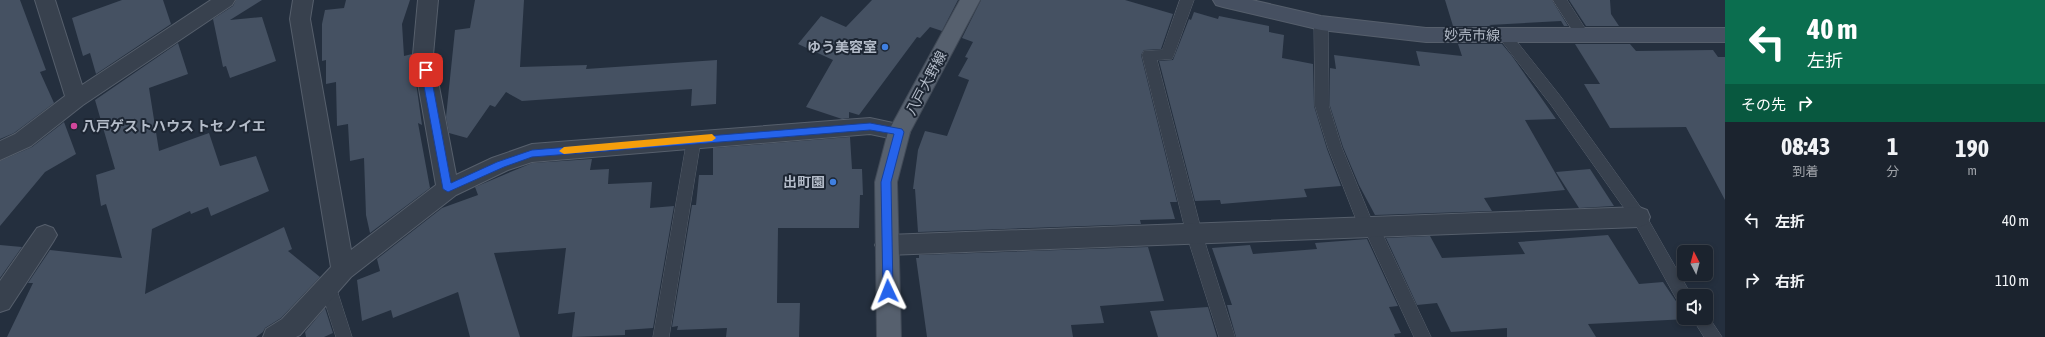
<!DOCTYPE html>
<html lang="ja">
<head>
<meta charset="utf-8">
<style>
	:root { --surface:#1b232e; --page:#242b36; --text:#f1f3f6; --muted:#a0a4aa; --line:#39404a }
	body { margin:0; font-family:"Asap Condensed","Noto Sans JP",sans-serif; background:var(--page); color:var(--text); height:100vh; display:flex; flex-direction:column; font-size:15px; white-space:nowrap }
	* { box-sizing:border-box; margin:0 }
	p { font-size:13px; color:var(--muted) }
	.icon { flex:none; width:22px; height:22px; fill:none; stroke:currentColor; stroke-width:2; stroke-linecap:round; stroke-linejoin:round }
	.map { position:relative; flex:1; overflow:hidden }
	.sheet { display:flex; flex-direction:column; background:var(--surface); width:320px }
	.sheet>* { flex:none }
	.guide { background:#0b6e4f; color:#fff; overflow:hidden }
	.needle { width:26px; rotate:354deg }
	.buttons { position:absolute; left:1677px; top:245px; display:grid; gap:8px }
	.buttons a { display:grid; place-items:center; width:36px; height:36px; border-radius:6px; background:var(--surface); box-shadow:0 2px 6px #0003,0 0 0 1px var(--line); font-size:20px }
	.pin { position:absolute; display:grid; place-items:center; width:34px; height:34px; color:#fff; margin:-17px; border-radius:8px; box-shadow:0 2px 6px #0006 }
	.me { position:absolute; width:44px; margin:-22px; rotate:358deg; stroke-linejoin:round; filter:drop-shadow(0 0 3px #0008) }
	.turn { display:flex; align-items:center; gap:14px; height:84px; padding:0 16px; font-size:18px }
	.turn .icon { width:52px; height:52px; stroke-width:2.5 }
	.turn b { display:block; font-size:28px; line-height:34px }
	.then { display:flex; align-items:center; height:38px; padding:0 16px; background:#0003; gap:8px; font-size:15px }
	.eta { display:flex; justify-content:space-evenly; align-items:center; height:68px; text-align:center }
	.eta b { font-size:24px; font-weight:700; line-height:28px }
	ul { padding:0; list-style:none }
	li { display:flex; align-items:center; gap:12px; height:60px; padding:0 16px }
	li div { flex:1 }
	li b { display:block; font-size:15px }
	li em { font-style:normal }
	main { display:flex; flex:1; min-height:0 }
	.map>svg:first-child { display:block }
</style>
</head>
<body>
<main>
<div class="map">
<svg width="1725" height="337" viewBox="0 0 1725 337">
	<rect width="100%" height="100%" fill="#242f3e"/>
	<path fill="#455162" d="M0 0H20L46 70 40 72 54 103 14 133 0 139Z
		M122 0H163L171 24 96 74 90 53 83 56 72 18Z
		M236 0H262L230 20 262 17 276 61 230 78 226 66 223 67 213 19 233 6Z
		M346 0H410L402 24 404 56 412 54 422 125 418 123 430 188 370 233 366 215 364 158 350 161 348 124 337 126 336 82 326 84V60L322 61V24L325 10 344 8Z
		M475 0H524L520 67 587 65 586 69 717 60 716 104 691 106 692 89 522 101 506 92 495 107 490 105 467 138 449 133 446 117 455 30 470 28Z
		M872 0H958L942 31 930 27 920 38 917 37 859 115 849 112V118L842 119 806 107 833 60 798 44 821 16 846 27Z
		M981 0H1125L1173 14 1161 49 1144 50 1141 55 1177 202H1170L1175 219 1140 220 1141 224 918 232 915 189H913L918 150 925 131 947 136 969 80 958 76 968 58 965 57 973 42 962 38Z
		M1445 0H1552L1568 26H1564L1561 21 1489 25 1491 26H1453Z
		M1569 0H1610L1611 14 1619 26H1586Z
		M1194 12 1218 19 1219 16 1269 26V32L1284 35 1282 58 1313 64 1314 106 1327 149 1341 186 1304 189 1307 197 1221 204 1220 200 1195 201 1159 61 1173 60 1189 19 1191 20Z
		M178 43 188 74 149 88 159 151 209 133 220 166 256 156 269 191 211 216 208 207 191 214 190 211 152 229 145 294 284 227 292 249 288 251 320 277 281 318 265 328 263 332 256 337H7L33 283H28L50 250 122 258 106 204 101 206 96 175 115 169 95 100Z
		M1458 44H1502L1512 56 1556 119 1525 120 1565 190 1484 198 1492 211 1375 215 1359 185 1343 147 1330 106V68L1336 69 1334 55 1420 66 1416 51 1462 56Z
		M1575 44H1630L1636 51 1713 50 1718 57H1725V200L1686 127 1610 128 1584 84H1600Z
		M64 122 76 154 45 172 0 226V161L32 147Z
		M850 137 852 169H862L863 195H860L859 228H778L777 303H800L799 337H726L727 328 677 330 678 326 672 327 692 205H696L699 175H713V148Z
		M592 159 590 170 609 169 608 184 652 182 650 208 674 206 653 328 625 330V335L572 337 575 312 558 314 566 248 494 253 520 337H470L458 292 393 318 391 310 362 321 357 280 380 271 377 259 442 208 478 195 475 187 532 163Z
		M1590 169 1614 206 1579 208 1556 172Z
		M1608 235 1639 284 1663 282 1684 313V318L1688 319 1588 324 1596 337H1507V328L1451 332 1437 303 1417 305 1386 238 1430 236 1442 258 1525 254 1518 242Z
		M1367 239 1398 306 1389 307 1401 333 1394 334 1395 337H1236L1227 305H1232L1212 248 1250 245 1253 254 1317 249 1315 243Z
		M0 245 22 247 0 278Z
		M1148 247 1164 301 1100 306 1104 323 1071 325 1073 337H927L916 258H919V255Z
		M1208 307 1217 337H1158L1150 311Z
		M325 308 333 333 324 337H306L305 332Z"/>
	<g fill="none" stroke-linecap="round" stroke-linejoin="round">
		<g stroke="#565f6c" stroke-width="1">
			<path id="service" d="M1180 0H1194L1174 55 1172 59 1157 60 1202 233 1235 337H1219L1186 233 1142 55 1144 51 1162 50Z
				M1553 0H1567L1590 36 1588 39 1583 41 1578 39Z
				M1321 18 1326 20 1328 23 1329 106 1342 148 1372 221 1377 222 1431 337H1414L1366 233 1361 232 1359 227 1328 148 1315 106 1314 23 1316 20Z
				M1505 31 1510 33 1561 97 1644 212 1692 296H1684V304L1678 302 1634 222 1551 105 1500 39 1498 36 1500 33Z
				M694 133 699 135 701 139 669 337H653L687 139 689 135Z
				M328 280 334 282 336 287 352 337H336L320 287 322 282Z
				M1706 313 1722 337H1704L1692 318H1706Z"/>
		</g>
		<g stroke="#565f6c" stroke-width="2">
			<path id="minor" d="M35 0H55L82 85 211 0H235L232 5 83 105 31 146 0 160V141L15 134 65 96Z
				M293 0H313L310 19 351 250 436 185 413 55 418 0H438L433 55 456 175 492 158 532 144 870 118 907 126 910 132 907 138 899 140 870 134 532 162 508 170 456 195 351 277 300 335 296 337H263L266 329 282 319 331 267 290 19Z
				M1639 207 1647 210 1650 217 1647 224 1639 227 887 255 879 252 875 245 879 238 887 235Z
				M45 225 53 228 57 235 53 242 9 309 0 312V281L37 228Z"/>
		</g>
		<g stroke="#565f6c" stroke-width="2">
			<path id="secondary" d="M1213 0H1252L1321 16 1426 28H1725V42H1426L1321 30 1223 7 1216 5Z"/>
		</g>
		<g stroke="#414a57" stroke-width="2">
			<path id="primary" d="M960 0H980L910 132 897 182 901 337H877L875 182 888 132Z"/>
		</g>
		<use href="#service" fill="#38414e" fill-rule="evenodd"/>
		<use href="#minor" fill="#38414e" fill-rule="evenodd"/>
		<use href="#secondary" fill="#465061" fill-rule="evenodd"/>
		<use href="#primary" fill="#56606e" fill-rule="evenodd"/>
	</g>
	<path fill="#2563eb" stroke="#184099" d="M426 67 430 70 451 183 497 162 532 150 870 123 902 129 904 132 891 182 893 291 891 294H884L883 291 881 182 894 134 870 130 532 157 504 167 448 192 443 189 421 70Z"/>
	<path fill="#f59e0b" d="M712 134 716 138 712 141 564 154 559 151 564 147Z"/>
	<g fill="#3f7fe0" stroke="#1d2633" stroke-width="1.5">
		<circle cx="885" cy="47" r="4"/>
		<circle cx="833" cy="182" r="4"/>
	</g>
	<circle fill="#d1479c" stroke="#1d2633" stroke-width="1.5" cx="74" cy="126" r="4"/>
	<g text-anchor="middle" dominant-baseline="central" stroke-width="4" stroke-linejoin="round" paint-order="stroke">
		<g font-size="14" fill="#b4bcc9" stroke="#1d2633">
			<text transform="translate(1472 35) rotate(1)">妙売市線</text>
			<text transform="translate(926 83) rotate(-62)">八戸大野線</text>
		</g>
		<g font-size="14" font-weight="bold" fill="#b4bcc9" stroke="#1d2633" text-anchor="end">
			<text x="877" y="47">ゆう美容室</text>
			<text x="82" y="126" text-anchor="start">八戸ゲストハウス トセノイエ</text>
			<text x="825" y="182">出町園</text>
		</g>
	</g>
</svg>
<div class="buttons">
<a><svg class="needle" viewBox="-14 -14 28 28"><path d="M0-13l5 13h-10z" fill="#e53935"/><path d="M0 13l5-13h-10z" fill="#a0a4aa"/></svg></a>
<a><svg class="icon" aria-label="sound" viewBox="0 0 24 24"><path d="M4 9h4l5-4v14l-5-4H4zM17 9q2 3 0 6"/></svg></a>
</div>
<div class="pin" style="left:426px;top:70px;background:#d93025"><svg class="icon" aria-label="arrive" viewBox="0 0 24 24"><path d="M6 21V4h12l-3 4 3 4H6"/></svg></div>
<svg class="me" style="left:888px;top:291px" viewBox="-20 -20 40 40"><path d="M0-17L14 15 0 8-14 15z" fill="#2563eb" stroke="#fff" stroke-width="4"/></svg>
</div>
<section class="sheet">
<div class="guide">
<div class="turn"><svg class="icon" aria-label="left" viewBox="0 0 24 24"><path d="M17 20v-9H6M10 6l-5 5 5 5"/></svg><div><b>40 m</b>左折</div></div>
<div class="then">その先<svg class="icon" aria-label="right" viewBox="0 0 24 24"><path d="M7 20v-9h11M14 6l5 5-5 5"/></svg></div>
</div>
<div class="eta">
<div><b>08:43</b><p>到着</p></div>
<div><b>1</b><p>分</p></div>
<div><b>190</b><p>m</p></div>
</div>
<ul>
<li><svg class="icon" aria-label="left" viewBox="0 0 24 24"><path d="M17 20v-9H6M10 6l-5 5 5 5"/></svg><div><b>左折</b></div><em>40 m</em></li>
<li><svg class="icon" aria-label="right" viewBox="0 0 24 24"><path d="M7 20v-9h11M14 6l5 5-5 5"/></svg><div><b>右折</b></div><em>110 m</em></li>
</ul>
</section>
</main>
</body>
</html>
